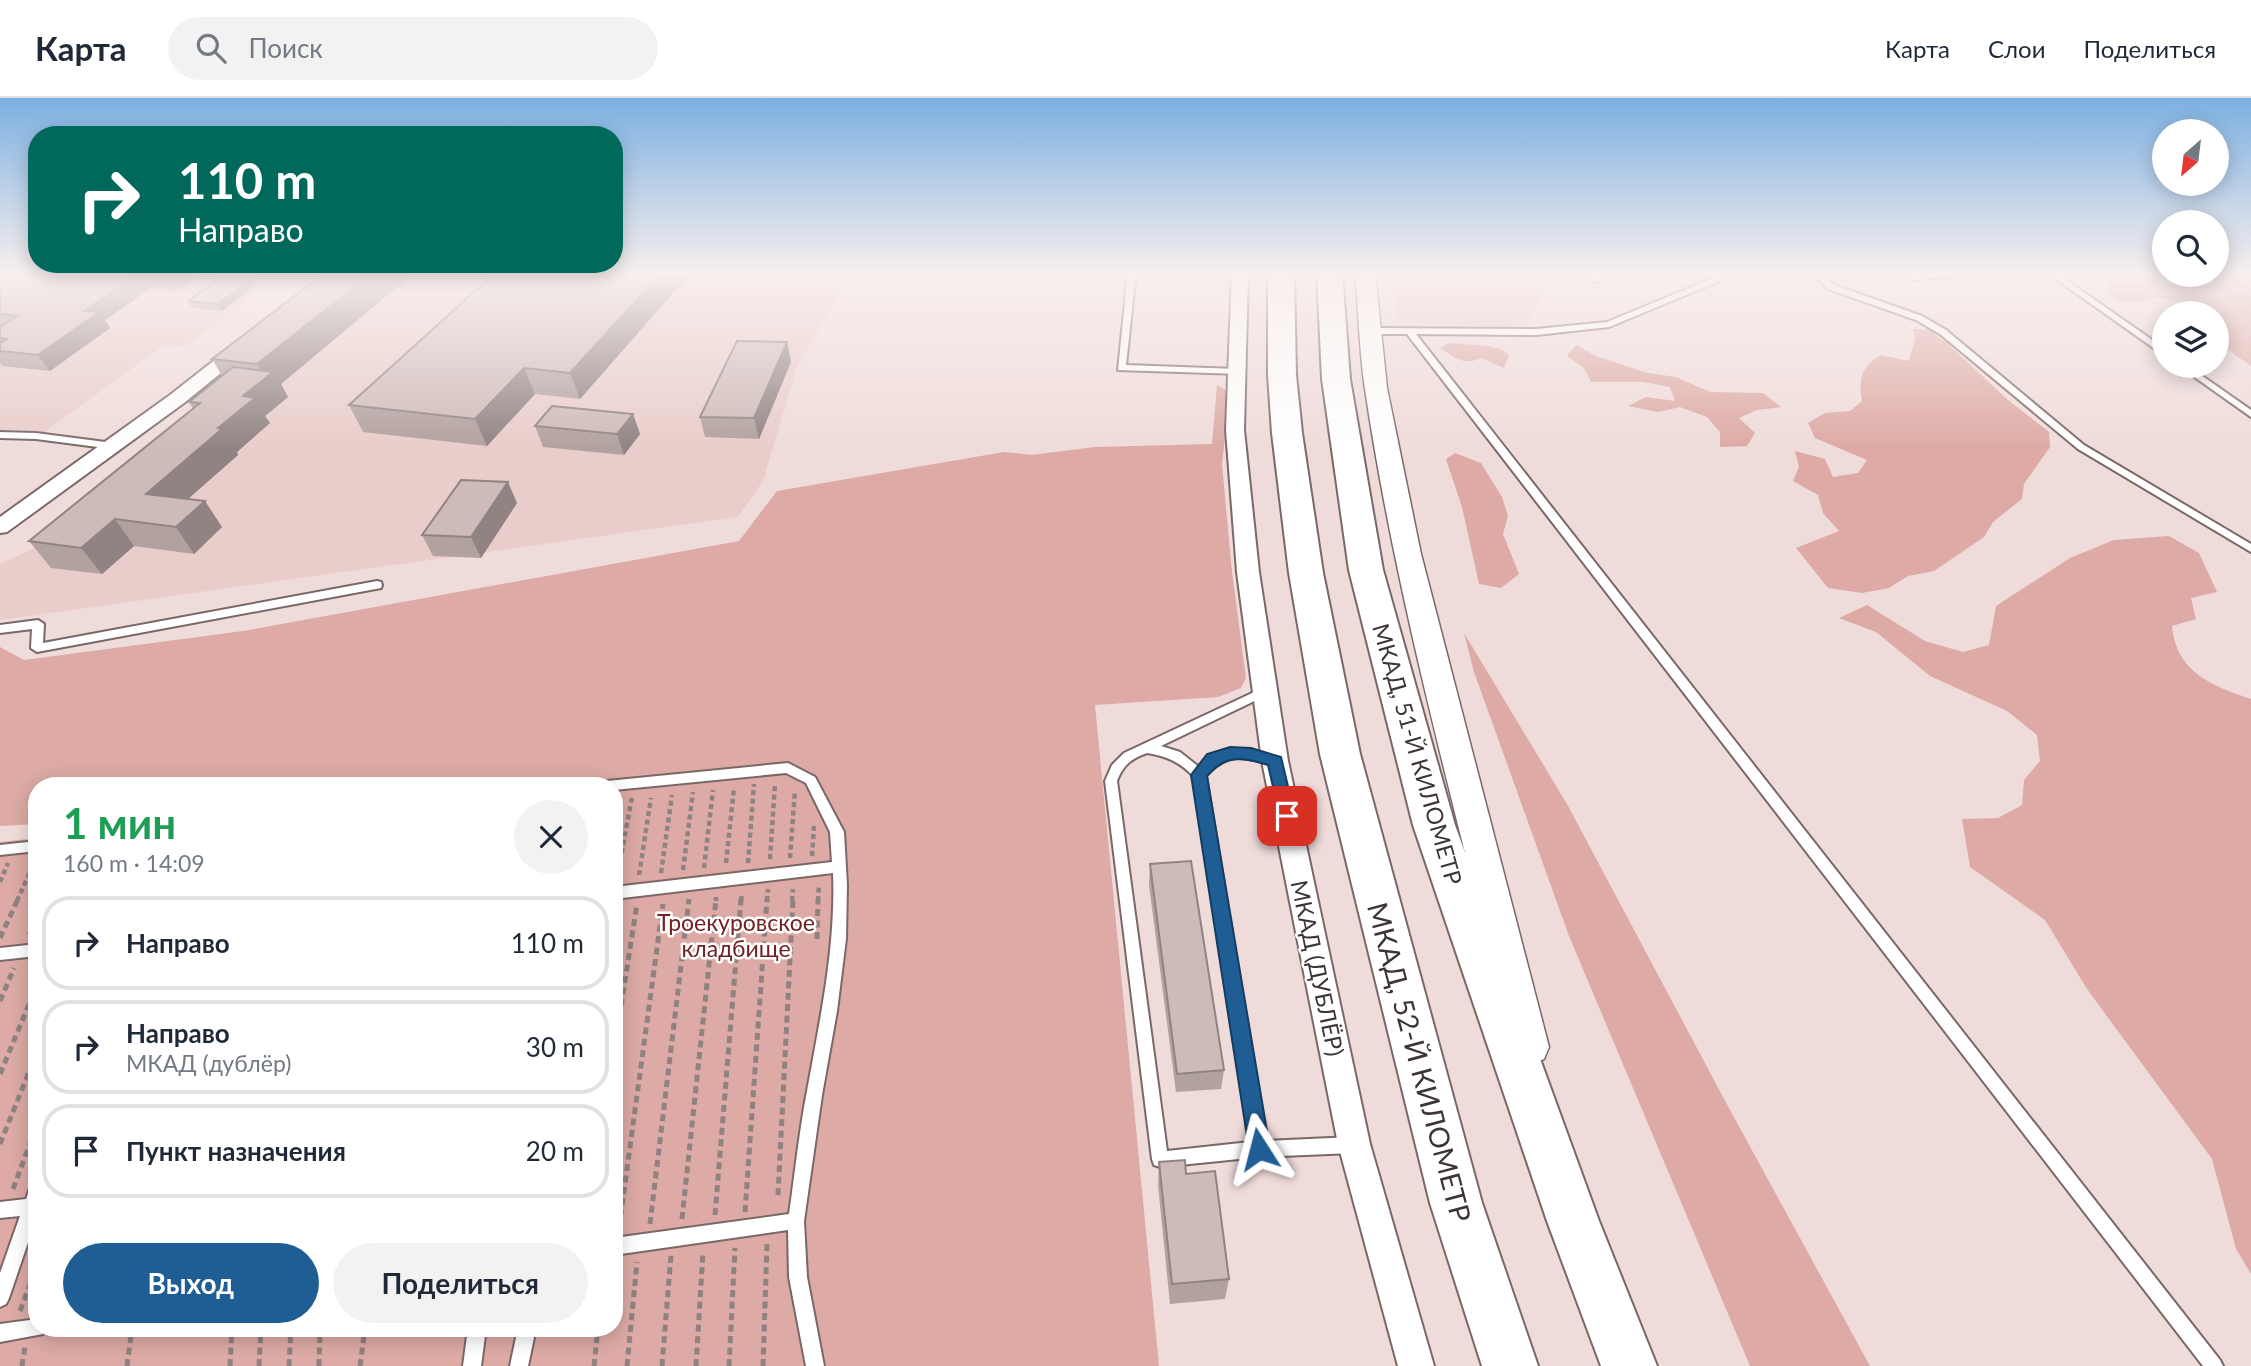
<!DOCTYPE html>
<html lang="ru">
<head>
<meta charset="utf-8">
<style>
	:root { --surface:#fff; --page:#f2f2f3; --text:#1f2937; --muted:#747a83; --line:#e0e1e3; --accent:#1f5e94 }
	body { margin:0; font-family:Lato,sans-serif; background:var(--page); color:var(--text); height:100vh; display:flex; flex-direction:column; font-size:26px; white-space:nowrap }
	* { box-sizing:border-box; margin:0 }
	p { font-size:23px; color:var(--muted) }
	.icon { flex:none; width:38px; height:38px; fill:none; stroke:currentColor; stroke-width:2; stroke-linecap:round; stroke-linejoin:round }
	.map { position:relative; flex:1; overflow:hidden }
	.details { position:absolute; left:28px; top:679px; width:595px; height:560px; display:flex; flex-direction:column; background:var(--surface); border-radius:28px; box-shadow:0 4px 18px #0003 }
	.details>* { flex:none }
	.banner { position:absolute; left:28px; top:28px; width:595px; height:147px; border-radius:28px; box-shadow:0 4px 18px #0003; background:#00695c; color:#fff; overflow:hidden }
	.needle { width:46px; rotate:208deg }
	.buttons { position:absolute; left:2152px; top:21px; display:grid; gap:14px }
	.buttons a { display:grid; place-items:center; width:77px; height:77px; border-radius:50%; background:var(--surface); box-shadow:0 4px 18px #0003; font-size:35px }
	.pin { position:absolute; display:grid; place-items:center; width:60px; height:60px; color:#fff; margin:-30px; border-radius:14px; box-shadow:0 4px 10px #0006 }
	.me { position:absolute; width:77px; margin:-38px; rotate:351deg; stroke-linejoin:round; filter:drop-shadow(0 0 5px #0008) }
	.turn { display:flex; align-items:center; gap:24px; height:147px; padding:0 35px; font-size:32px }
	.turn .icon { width:91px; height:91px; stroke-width:2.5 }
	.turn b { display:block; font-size:49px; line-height:60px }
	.round { display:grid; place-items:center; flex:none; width:74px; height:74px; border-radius:37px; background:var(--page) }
	.headline { display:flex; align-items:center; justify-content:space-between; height:119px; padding:0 35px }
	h1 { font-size:42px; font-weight:700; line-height:52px; color:#1e9e55 }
	.button { display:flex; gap:14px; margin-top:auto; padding:14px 35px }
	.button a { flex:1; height:80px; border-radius:42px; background:var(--accent); color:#fff; font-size:28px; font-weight:700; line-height:80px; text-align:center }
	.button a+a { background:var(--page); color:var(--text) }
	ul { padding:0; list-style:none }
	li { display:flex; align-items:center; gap:21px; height:94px; margin:0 14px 10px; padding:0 21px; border:4px solid var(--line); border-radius:28px }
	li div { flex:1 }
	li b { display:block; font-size:26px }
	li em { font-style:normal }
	header { display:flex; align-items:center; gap:42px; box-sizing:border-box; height:98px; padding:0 35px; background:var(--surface); border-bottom:2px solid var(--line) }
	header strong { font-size:33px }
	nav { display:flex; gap:38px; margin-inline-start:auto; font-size:24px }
	.search { width:490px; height:63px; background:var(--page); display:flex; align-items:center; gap:18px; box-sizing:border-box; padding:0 24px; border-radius:38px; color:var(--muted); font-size:26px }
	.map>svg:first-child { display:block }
</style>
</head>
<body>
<header>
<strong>Карта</strong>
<div class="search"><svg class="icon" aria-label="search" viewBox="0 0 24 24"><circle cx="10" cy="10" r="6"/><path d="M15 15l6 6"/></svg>Поиск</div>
<nav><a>Карта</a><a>Слои</a><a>Поделиться</a></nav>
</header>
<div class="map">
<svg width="2251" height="1268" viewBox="0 0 2251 1268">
	<rect width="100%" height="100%" fill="#efdcda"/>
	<path fill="#e9cdca" d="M0 174H283L186 248 164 247 44 334 0 332Z
		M387 174H853L797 268 763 383 738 419 0 522V466L58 439Z
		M1392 174H1555L1527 230 1397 224Z"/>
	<path fill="#ddaaa5" d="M2101 174H2145L2164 188 2175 182 2169 177 2251 174V268L2217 244V215H2199L2183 205 2156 199 2140 204 2115 203 2108 191 2112 182Z
		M1913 231H1928L1947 245 2008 302 2049 334 2050 349 2024 386 2022 401 1993 424 1984 439 1934 473 1908 478 1889 490 1862 495 1828 490 1796 450 1839 433 1823 415 1818 397 1793 383 1799 369 1795 353 1825 361 1833 379 1858 375 1867 362 1815 340 1808 325 1825 315 1850 313 1862 303C1858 282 1861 268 1881 257L1909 263 1915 240Z
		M1449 245 1488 248 1501 251 1509 257 1504 270 1481 260C1464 268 1455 260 1440 250Z
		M1576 247 1596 258 1648 275 1676 279 1710 294 1763 295 1781 309 1757 312 1739 320 1755 335 1747 348 1720 349V334L1707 319 1680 309 1658 314 1628 308 1646 299 1675 303 1670 289 1643 284H1591L1584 270 1567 258Z
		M1217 287 1230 295 1222 366 1232 474 1246 580 1241 590 1218 599 1095 607 1159 1268H0V744L37 740V1230H614V688H37V726L0 728V549L24 562 243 533 739 443 777 393 1004 354 1031 357 1095 349 1212 346Z
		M1455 355 1481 365 1502 399 1508 418 1503 436 1519 476 1501 490 1479 486 1462 409 1446 361Z
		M2169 438 2199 455 2217 494 2191 500 2196 521 2172 528C2176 574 2212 588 2251 601V1176L2236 1151 2212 1061 2087 891 2045 822 1970 769 1962 721 1998 720 2022 707 2024 682 2040 663 2037 637 2007 613 1930 578 1876 534 1839 520 1867 507 1925 543 1963 554 1989 547 1996 508 2070 460 2114 442Z
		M1464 535 1567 706 1730 1012 1870 1268H1750L1569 838 1474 574Z"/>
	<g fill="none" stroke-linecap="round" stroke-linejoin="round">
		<g stroke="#7a6867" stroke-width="4">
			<path id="service" d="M1128 174H1136L1126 267 1237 271 1241 274 1240 276 1118 272Z
				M1594 174H1602L1597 184H1594L1590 182Z
				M1715 174H1723L1720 183 1609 229 1536 237 1416 236 2220 1262 2223 1268H2203L1407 236H1370L1366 233 1370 230 1536 231 1607 224 1713 180Z
				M1812 174H1820L1834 187 1922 218 1946 232 2084 347 2251 446V454L2078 351 1940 236 1916 222 1828 191Z
				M1898 174H1907L1912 177 1958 174H1988L1984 176 1910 182Z
				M2046 174H2055L2165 251V258Z
				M2179 268H2188L2251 312V319Z
				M0 334 36 335 113 345 118 348 113 351 36 341 0 340Z
				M377 483 381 484 382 487 381 490 37 554 31 550 32 531 0 535V527L38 522 44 526 43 545Z
				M1265 589 1269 590 1271 593 1269 596 1161 648 1180 654 1199 669C1223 644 1250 651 1279 660L1281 663 1279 666C1273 668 1269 666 1263 664 1237 657 1224 658 1206 678L1266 1043 1353 1039 1359 1042 1361 1047 1359 1052 1353 1055 1259 1059 1160 1069 1154 1067 1152 1061 1105 683 1112 667 1124 655ZM1147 655C1166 658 1180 664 1193 678L1250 1044 1167 1053 1117 683C1123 667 1132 660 1147 655Z
				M788 665 815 679 844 734 847 787 846 841 837 913 822 997 804 1123 807 1179 824 1268H806L789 1179 788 1132 614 1157V1140L789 1116C795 1075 799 1034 807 993 820 921 836 849 833 775L614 801V789L832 764 830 734 806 685 786 675 614 692V688H601L607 683Z
				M37 743V753L0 757V747Z
				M37 846V858L0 862V850Z
				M37 1085V1118L9 1200 6 1206 0 1209V1175L20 1118 0 1120V1104L26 1101 31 1087Z
				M37 1221V1230H46L43 1236 0 1244V1226Z
				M468 1230H486L481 1268H463Z
				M518 1230H536L528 1268H510Z"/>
		</g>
		<g stroke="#7a6867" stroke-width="4">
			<path id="minor" d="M1232 174H1248L1244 332 1259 474 1288 663 1370 1046 1434 1268H1398L1338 1046 1262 663 1237 474 1226 332Z
				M241 245 250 250 247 254 184 305 7 434 0 435V419L170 297 235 246Z"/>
		</g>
		<g stroke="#7a6867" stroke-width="3">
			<path id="tertiary" d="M1355 174H1375L1387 290 1421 456 1549 949 1544 961 1531 966 1518 961 1513 949C1461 730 1398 513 1365 291 1359 252 1359 213 1355 174Z"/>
		</g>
		<g stroke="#7a6867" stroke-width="4">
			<path id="trunk" d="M1268 174H1294L1296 277 1302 335 1323 475 1360 656 1482 1105 1538 1268H1482L1430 1105 1320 656 1289 475 1272 335 1268 277Z
				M1317 174H1342L1350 281 1383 472 1455 727 1599 1123 1657 1268H1601L1547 1123 1413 727 1349 472 1322 281Z"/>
		</g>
		<path stroke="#8f8281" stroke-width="4.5" stroke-dasharray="5 3.5" stroke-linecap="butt" d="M812 758 814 728
			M790 760 795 692
			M770 761 775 686
			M726 765 734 690
			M748 765 754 686
			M704 770 713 692
			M683 772 693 694
			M661 775 672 697
			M639 777 651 700
			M617 780 632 699
			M0 784 8 765
			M17 803 34 765
			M716 803V799
			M741 803 742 795
			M767 803 768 791
			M792 803 793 791
			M818 803 819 786"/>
		<path stroke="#8f8281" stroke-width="5" stroke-dasharray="7 4.5" stroke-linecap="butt" d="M29 837 37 818
			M0 840 18 801
			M817 841 818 801
			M0 903 14 870
			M614 953 637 806
			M0 976 37 887
			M0 1046 37 954
			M13 1091 37 1027
			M778 1097 793 801
			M745 1114 767 801
			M715 1117 741 801
			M682 1121 716 801
			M650 1126 689 801
			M619 1130 663 806
			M20 1213 37 1168
			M22 1268 25 1249
			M127 1268 132 1230
			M230 1268 232 1230
			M259 1268 261 1230
			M289 1268 291 1230
			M319 1268 320 1230
			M360 1268 365 1230
			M594 1268 598 1230
			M627 1268 637 1164
			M662 1268 671 1157
			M696 1268 703 1154
			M729 1268 735 1150
			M763 1268 767 1146"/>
		<use href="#service" fill="#fff" fill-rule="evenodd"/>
		<use href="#minor" fill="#fff" fill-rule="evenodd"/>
		<use href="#tertiary" fill="#fff" fill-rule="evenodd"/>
		<use href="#trunk" fill="#fff" fill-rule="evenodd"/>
	</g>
	<path fill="#b1a19f" d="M0 174H203L175 193 150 191 105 222 110 230 50 273 2 268 0 265Z
		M326 174H415L281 286 288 299 265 318 270 325 237 354 238 357 188 401 222 429 194 456 134 448 102 476 51 470 29 443 193 311 189 304 222 278 212 261Z
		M688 178 580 301 535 296 487 348 363 334 349 307Z
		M253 180 256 187 222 213 192 210 188 203Z
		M787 244 791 264 759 341 705 339 700 319Z
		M633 316 640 336 624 357 543 349 535 328Z
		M517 405 481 460 433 458 422 437Z
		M1150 766 1224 972 1221 991 1176 994 1149 787Z
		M1159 1064 1186 1076 1229 1181 1225 1201 1170 1206 1158 1087Z"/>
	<path fill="#908382" d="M171 174H203L175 193 166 177Z
		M373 174H415L281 286 288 299 265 318 270 325 237 354 238 357 164 422 146 396 218 330 243 298 265 280 257 266Z
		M662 174H686L688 178 580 301 570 275Z
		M140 175 150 191 105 222 110 230 50 273 38 257 84 213Z
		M253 180 256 187 222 213 218 206Z
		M787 244 791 264 759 341 754 320Z
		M524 270 535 296 487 348 475 321Z
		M633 316 640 336 624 357 617 336Z
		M508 384 517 405 481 460 471 439Z
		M205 403 222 429 194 456 176 429Z
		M115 421 134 448 102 476 81 450Z"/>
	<path fill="#cebbb9" stroke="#908382" stroke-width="2" d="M0 174H171L166 177 140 175 84 213 99 214 38 257 0 253V245L7 241 0 240V229L18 218 0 216Z
		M326 174H373L257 266 212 261Z
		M496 174H662L570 275 524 270 475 321 349 307Z
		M223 178 253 180 218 206 188 203Z
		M737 243 787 244 754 320 700 319Z
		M233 269 273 274 243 298 255 300 218 330 222 331 146 396 205 403 176 429 115 421 81 450 29 443 200 305 189 304Z
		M552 308 633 316 617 336 535 328Z
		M461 382 508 384 471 439 422 437Z
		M1191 763 1224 972 1177 976 1150 766Z
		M1185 1062 1186 1076 1215 1073 1229 1181 1172 1186 1159 1064Z"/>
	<linearGradient id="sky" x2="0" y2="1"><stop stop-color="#7cb0e1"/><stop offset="0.5" stop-color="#f8efee"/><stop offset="1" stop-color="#f8efee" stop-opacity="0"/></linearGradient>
	<rect width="2251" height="351" fill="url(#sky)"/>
	<path fill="#1f5e94" stroke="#143d60" stroke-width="2" d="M1230 649 1251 650 1281 659 1295 718 1293 723H1281L1268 667C1242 659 1226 656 1207 678L1270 1051 1267 1058 1259 1061 1252 1058 1249 1051 1191 677 1207 656Z"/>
	<g text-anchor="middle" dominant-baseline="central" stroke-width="5" stroke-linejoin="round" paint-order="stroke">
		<g font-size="23" fill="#3d3535" stroke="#fff">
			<text transform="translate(1418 656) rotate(74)">МКАД, 51-Й КИЛОМЕТР</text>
			<text transform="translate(1318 870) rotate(78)">МКАД (ДУБЛЁР)</text>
		</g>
		<g font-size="23" fill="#712122" stroke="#fff">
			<text x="736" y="824">Троекуровское<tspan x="736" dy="26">кладбище</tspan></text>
		</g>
		<g font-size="28" fill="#3d3535" stroke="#fff">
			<text transform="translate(1420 964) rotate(75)">МКАД, 52-Й КИЛОМЕТР</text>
		</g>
	</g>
</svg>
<div class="buttons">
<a><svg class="needle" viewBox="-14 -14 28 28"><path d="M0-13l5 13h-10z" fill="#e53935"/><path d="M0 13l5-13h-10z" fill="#747a83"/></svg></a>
<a><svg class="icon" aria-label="search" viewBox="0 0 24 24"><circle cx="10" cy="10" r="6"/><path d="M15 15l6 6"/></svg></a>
<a><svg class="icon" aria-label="layers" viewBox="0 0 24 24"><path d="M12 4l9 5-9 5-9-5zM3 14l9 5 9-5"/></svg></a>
</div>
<div class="pin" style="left:1287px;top:718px;background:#d93025"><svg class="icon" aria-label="arrive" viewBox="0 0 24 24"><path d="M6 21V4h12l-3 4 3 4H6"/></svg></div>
<svg class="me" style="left:1259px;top:1051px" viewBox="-20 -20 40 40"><path d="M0-17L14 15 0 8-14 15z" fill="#1f5e94" stroke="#fff" stroke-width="4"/></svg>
<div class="banner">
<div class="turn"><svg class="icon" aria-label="right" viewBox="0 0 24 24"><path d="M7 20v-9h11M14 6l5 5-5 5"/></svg><div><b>110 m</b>Направо</div></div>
</div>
<section class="details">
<div class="headline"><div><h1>1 мин</h1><p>160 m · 14:09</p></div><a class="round"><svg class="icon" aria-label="close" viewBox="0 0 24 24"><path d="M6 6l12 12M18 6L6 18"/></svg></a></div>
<ul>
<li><svg class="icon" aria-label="right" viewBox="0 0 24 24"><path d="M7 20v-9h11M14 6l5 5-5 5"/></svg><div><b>Направо</b></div><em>110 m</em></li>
<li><svg class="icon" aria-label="right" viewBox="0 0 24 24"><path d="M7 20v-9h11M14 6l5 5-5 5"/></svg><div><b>Направо</b><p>МКАД (дублёр)</p></div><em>30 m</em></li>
<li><svg class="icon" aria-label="arrive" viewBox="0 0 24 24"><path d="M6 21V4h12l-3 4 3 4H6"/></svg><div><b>Пункт назначения</b></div><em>20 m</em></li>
</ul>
<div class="button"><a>Выход</a><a>Поделиться</a></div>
</section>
</div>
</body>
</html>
